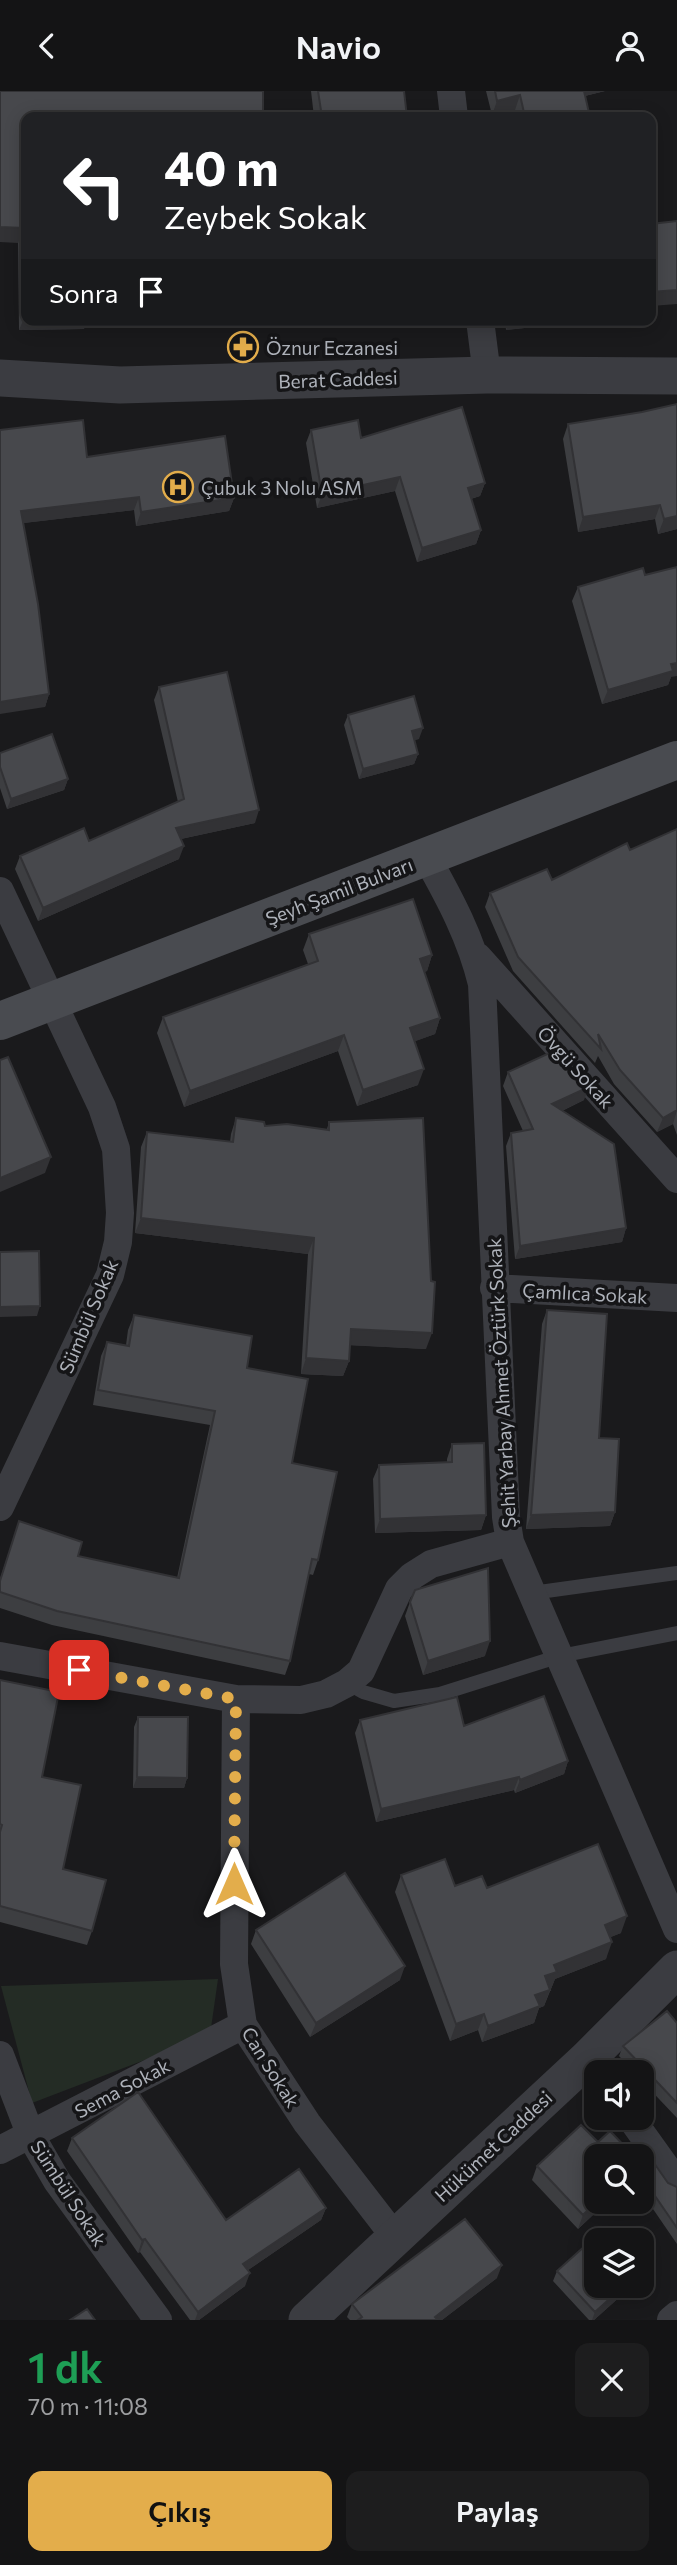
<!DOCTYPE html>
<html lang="tr">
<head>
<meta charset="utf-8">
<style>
	:root { --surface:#141415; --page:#1d1d1e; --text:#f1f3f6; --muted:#9d9ea0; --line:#333334; --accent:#e3ad4b }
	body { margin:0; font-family:Commissioner,sans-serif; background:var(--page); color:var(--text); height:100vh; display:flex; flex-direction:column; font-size:26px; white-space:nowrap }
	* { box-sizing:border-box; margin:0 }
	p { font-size:23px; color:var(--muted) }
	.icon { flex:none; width:38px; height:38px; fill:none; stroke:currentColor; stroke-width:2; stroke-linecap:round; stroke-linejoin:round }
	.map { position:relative; height:2229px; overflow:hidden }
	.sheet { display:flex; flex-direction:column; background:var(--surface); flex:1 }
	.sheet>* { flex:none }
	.hud { position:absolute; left:21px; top:21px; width:635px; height:214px; border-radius:14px; box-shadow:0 4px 18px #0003,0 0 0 2px var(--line); background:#202124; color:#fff; overflow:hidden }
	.controls { position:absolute; left:584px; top:1969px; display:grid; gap:14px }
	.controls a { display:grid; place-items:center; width:70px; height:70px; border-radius:14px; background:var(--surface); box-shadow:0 4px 18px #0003,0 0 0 2px var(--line); font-size:35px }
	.pin { position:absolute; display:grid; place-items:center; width:60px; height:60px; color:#fff; margin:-30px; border-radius:14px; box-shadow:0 4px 10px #0006 }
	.me { position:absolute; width:77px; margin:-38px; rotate:0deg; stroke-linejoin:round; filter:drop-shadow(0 0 5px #0008) }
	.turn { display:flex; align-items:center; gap:24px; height:147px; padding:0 28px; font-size:32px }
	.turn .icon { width:91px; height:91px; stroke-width:2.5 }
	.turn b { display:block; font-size:49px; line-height:60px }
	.then { display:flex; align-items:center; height:66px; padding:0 28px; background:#0003; gap:14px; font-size:26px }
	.round { display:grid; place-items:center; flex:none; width:74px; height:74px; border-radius:14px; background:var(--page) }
	.overview { display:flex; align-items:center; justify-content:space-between; height:119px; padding:0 28px }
	h1 { font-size:42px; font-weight:600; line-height:52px; color:#1e9e55 }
	.action { display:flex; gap:14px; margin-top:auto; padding:14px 28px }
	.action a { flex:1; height:80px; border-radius:14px; background:var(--accent); color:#111; font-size:28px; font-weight:600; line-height:80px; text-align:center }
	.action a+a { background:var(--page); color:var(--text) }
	header { display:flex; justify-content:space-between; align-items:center; height:91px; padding:0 28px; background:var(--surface); font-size:32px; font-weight:600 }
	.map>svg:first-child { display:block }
</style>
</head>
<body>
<header><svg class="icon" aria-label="back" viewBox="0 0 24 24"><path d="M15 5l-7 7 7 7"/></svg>Navio<svg class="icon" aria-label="person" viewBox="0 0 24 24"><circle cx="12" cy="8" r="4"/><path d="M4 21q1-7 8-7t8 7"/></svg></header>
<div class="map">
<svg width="677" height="2229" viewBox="0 0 677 2229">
	<rect width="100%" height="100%" fill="#1a1a1c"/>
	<path fill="#242c25" d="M218 1888 210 1944 32 2012 1 1895Z"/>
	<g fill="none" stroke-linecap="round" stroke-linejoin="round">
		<path stroke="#3b3c41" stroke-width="14" d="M532 1502 677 1482
			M347 1592 363 1601 394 1610 440 1603 560 1565 677 1542"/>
		<path stroke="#3b3c41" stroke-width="28" d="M451 0 454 26
			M480 229 487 284
			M427 767C450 808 471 847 482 893L506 1426 510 1451 677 1838
			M0 800 102 1016 116 1058 120 1122 118 1151 110 1184 0 1416
			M478 866 677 1088
			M494 1197 677 1207
			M0 1565 236 1608 301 1609 326 1603 347 1592 361 1580 399 1498 412 1485 431 1473 510 1451
			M236 1608 234 1873 243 1934 307 2032 395 2146
			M0 1964 31 2045 57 2090 158 2229
			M630 2026 677 2092
			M0 2059 243 1934
			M671 2229 677 2224"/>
		<path stroke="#3b3c41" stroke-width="37" d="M0 287 120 294 487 284 677 285
			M307 2229 587 1968 677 1878"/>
		<path stroke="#494b50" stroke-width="38" d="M0 930 677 669"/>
	</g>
	<path fill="#3d3e41" d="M311 0H404L407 26H314Z
		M486 0H605L585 5 590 26H517L515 19 492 24Z
		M26 26V229H275L273 235 85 234 84 238 19 239 18 152Z
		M505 229H592L591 230 506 239Z
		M677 313V438L658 443 655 428 578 441 563 348 568 333 642 321Z
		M0 339 87 366 234 407 229 420 136 435 134 419 23 432 49 603 45 616Z
		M311 339 361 347 485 392 480 405 471 408 481 439 476 453 417 471 395 400 317 417 306 352Z
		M578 496 671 586 668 594 602 613 572 510Z
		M159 596 255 732 181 748 179 768 38 830 15 778 20 765 89 750 178 711 154 609Z
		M348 624 419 648 414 649 418 663 414 673 359 688 344 634Z
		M0 662 68 688 64 699 7 718 0 697Z
		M677 738V1044L673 1033 657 1041 614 993 598 965 595 972 513 880 485 816 490 802 552 789 630 759Z
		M309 843 432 864 427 880 424 881 440 927 435 943 415 950 418 994 357 1015 338 960 184 1016 157 942 163 926 308 873 303 859Z
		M508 981 584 1009 562 1020 626 1137 622 1151 515 1168 506 1055 511 1042 523 1040 503 995Z
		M236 1027 265 1035 327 1038 329 1031 426 1258 350 1254 349 1270 343 1285 301 1283 308 1163 135 1142 141 1056 147 1041 230 1051 231 1043Z
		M547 1219 599 1347 615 1421 610 1435 526 1438 542 1233Z
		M134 1224 247 1277 292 1372 318 1469 313 1484 309 1483 290 1570 285 1584 52 1534 0 1517V1488L19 1430 78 1465 177 1487 210 1334 93 1314 101 1265 107 1251 126 1254 128 1239Z
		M452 1353 486 1424 481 1439 375 1442 373 1388 379 1374 447 1372V1368Z
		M410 1511 485 1565 423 1584 405 1525Z
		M0 1589 42 1686 63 1778 92 1840 87 1854 0 1831Z
		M138 1626 187 1687 184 1697H133L134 1636Z
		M360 1629 464 1635 568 1670 564 1683 515 1702 514 1699 376 1731 355 1642Z
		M401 1784 455 1795 487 1797 621 1842 610 1846 606 1868 555 1888 544 1915 539 1917 534 1932 482 1951 478 1939 450 1950 395 1801Z
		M256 1839 400 1889 310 1946 251 1853Z
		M677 1932V2027L642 1990V1981H634L619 1965 623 1955Z
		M72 2047 226 2129 326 2117 321 2129 248 2179 245 2195 199 2229H190L140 2161 138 2162 67 2060Z
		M598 2051 597 2110H608L578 2138 532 2089 537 2075Z
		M642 2080 677 2096V2153L642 2102Z
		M557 2180 597 2194H633L594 2229H589L553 2190Z
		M497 2187 442 2229H350L347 2226 352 2213Z"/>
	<path fill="#323235" d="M579 0H605L576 7Z
		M520 4 515 19 492 24 497 10Z
		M0 136 23 137 18 152 0 151Z
		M677 199V213L651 215V201Z
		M25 225H26V229H275L273 235 85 234 84 238 19 239Z
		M510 229H592L591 230 506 239Z
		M400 386 395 400 317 417 322 403Z
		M485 392 480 405 463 410 468 397Z
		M139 406 134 419 16 433 21 420Z
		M234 407 229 420 136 435 141 421Z
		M660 414 655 428 578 441 583 426Z
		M677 425V438L658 443 664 428Z
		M481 439 476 453 417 471 422 457Z
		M677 572V585L671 586 668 594 602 613 608 599Z
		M49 603 45 616 0 623V611Z
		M423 637 419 648 408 650 412 640Z
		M418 663 414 673 359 688 363 678Z
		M68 688 64 699 7 718 11 708Z
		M259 719 255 732 171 750 176 737Z
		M184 755 179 768 38 830 43 817Z
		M432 864 427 880 414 885 420 868Z
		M440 927 435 943 405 954 410 937Z
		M344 944 338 960 184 1016 190 1000Z
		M424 978 418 994 357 1015 363 999Z
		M589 996 584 1009 547 1027 552 1013Z
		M677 1019 673 1033 657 1041 663 1027Z
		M51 1066 45 1082 0 1101V1087Z
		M141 1127 314 1147 308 1163 135 1142Z
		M626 1137 622 1151 515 1168 520 1155Z
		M40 1215 37 1225 0 1226V1216Z
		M351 1238 432 1242 426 1258 345 1254Z
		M306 1267 349 1270 343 1285 301 1283Z
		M615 1421 610 1435 526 1438 531 1424Z
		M486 1424 481 1439 375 1442 380 1428Z
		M490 1550 485 1565 423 1584 428 1570Z
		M568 1670 564 1683 515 1702 520 1689Z
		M137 1686 187 1687 184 1697H133Z
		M519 1686 514 1699 376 1731 381 1718Z
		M627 1825 621 1842 599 1851 605 1834Z
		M612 1851 606 1868 555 1888 551 1898 539 1902 545 1885 554 1874Z
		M405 1875 400 1889 310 1946 316 1932Z
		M550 1899 544 1915 539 1917 534 1932 482 1951 488 1935 535 1904Z
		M484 1923 478 1939 450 1950 456 1933Z
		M597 2110H608L578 2138 583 2124Z
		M326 2117 321 2129 238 2186 243 2173Z
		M145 2148 140 2161 138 2162 142 2149Z
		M502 2174 497 2187 442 2229H434L435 2226Z
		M250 2182 245 2195 199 2229H195L198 2221Z
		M625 2194H633L594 2229H592L595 2221Z"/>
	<path fill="#47484c" stroke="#323235" stroke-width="2" d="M0 0H263V26H26V225H25L23 137 0 136Z
		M318 0H404L407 26H322Z
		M495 0H584L590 26H525L520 4 497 10Z
		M677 130V199L651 201V133Z
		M677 313V425L664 428 660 414 583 426 568 333 642 321Z
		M462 316 485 392 468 397 481 439 422 457 400 386 322 403 311 339 358 329 361 347Z
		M83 329 87 366 225 345 234 407 141 421 139 406 21 420 38 513 49 603 0 611V339Z
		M677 476V572L671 573 673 580 608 599 578 496 643 477 645 484Z
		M227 581 259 719 176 737 184 755 43 817 20 765 84 737 89 750 184 708 159 596Z
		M414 605 423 637 412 640 418 663 363 678 348 624Z
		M52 643 68 688 11 708 0 676V662Z
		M677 738V1019L663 1027 620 979 598 943 601 958 518 866 490 802 547 778 552 789 627 752 630 759Z
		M413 808 432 864 420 868 440 927 410 937 424 978 363 999 344 944 190 1000 163 926 318 870 309 843Z
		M556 959 589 996 552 1013 614 1053 626 1137 520 1155 511 1042 533 1038 508 981Z
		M8 966 51 1066 0 1087V969Z
		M236 1027 264 1031 265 1035 287 1033 329 1039V1031L423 1027 431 1190 435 1191 432 1242 351 1238 349 1270 306 1267 314 1147 141 1127 147 1041 233 1051Z
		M39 1160 40 1215 0 1216V1161Z
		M547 1219 607 1223 599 1347 619 1348 615 1421 531 1424Z
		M134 1224 252 1245 247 1277 308 1288 292 1372 337 1381 318 1469 312 1468 290 1570 57 1520 0 1501V1490L19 1430 82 1451 78 1465 179 1487 215 1320 98 1299 107 1251 129 1255Z
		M484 1352 486 1424 380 1428 379 1374 452 1371V1353Z
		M488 1477 490 1550 428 1570 410 1511 415 1499Z
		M0 1589 59 1601 42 1686 81 1694 63 1778 106 1789 92 1840 0 1815V1741L2 1734 0 1733Z
		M544 1605 568 1670 520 1689 519 1686 381 1718 360 1629 457 1606 464 1635Z
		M138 1626H188L187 1687 137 1686Z
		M598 1753 627 1825 605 1834 612 1851 554 1874 557 1881 545 1885 550 1899 535 1904 540 1915 488 1935 484 1923 456 1933 401 1784 445 1768 455 1795 482 1785 487 1797Z
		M345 1782 405 1875 316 1932 256 1839Z
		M667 1920 677 1932V2012L623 1955Z
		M138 2001 226 2129 299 2078 326 2117 243 2173 250 2182 198 2221 145 2148 142 2149 72 2047Z
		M581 2034 598 2051 610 2040 634 2065H597V2110L583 2124 537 2075Z
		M654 2072 668 2092 677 2096V2137L642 2086V2080Z
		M465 2128 502 2174 435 2226 438 2229H358L362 2226 352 2213Z
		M605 2137 616 2149H597V2194H625L595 2221 557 2180Z
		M87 2218 95 2229H70Z"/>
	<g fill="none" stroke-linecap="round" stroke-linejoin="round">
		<path stroke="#e3ad4b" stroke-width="12" stroke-dasharray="0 21.6" d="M79 1579 236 1608 234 1793"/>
	</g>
	<defs>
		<g id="pharmacy-ring" transform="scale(1.575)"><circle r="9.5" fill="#151517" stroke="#e3ad4b" stroke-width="1.5"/><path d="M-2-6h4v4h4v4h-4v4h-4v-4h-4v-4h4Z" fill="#e3ad4b"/></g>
		<g id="hospital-ring" transform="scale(1.575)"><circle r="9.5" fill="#151517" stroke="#e3ad4b" stroke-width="1.5"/><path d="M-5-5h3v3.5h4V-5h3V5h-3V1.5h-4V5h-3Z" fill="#e3ad4b"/></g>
	</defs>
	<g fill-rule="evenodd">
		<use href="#pharmacy-ring" x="243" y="256"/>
		<use href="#hospital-ring" x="178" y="396"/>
	</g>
	<g text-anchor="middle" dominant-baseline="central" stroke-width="7" stroke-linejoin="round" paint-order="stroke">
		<g font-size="19" fill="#aeb2ba" stroke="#151517" text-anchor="start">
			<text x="266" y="256">Öznur Eczanesi</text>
			<text x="201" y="396">Çubuk 3 Nolu ASM</text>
		</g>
		<g font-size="19" fill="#aeb2ba" stroke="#151517">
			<text transform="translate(338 288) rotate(-2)">Berat Caddesi</text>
			<text transform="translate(339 800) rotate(-21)">Şeyh Şamil Bulvarı</text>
			<text transform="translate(576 976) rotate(48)">Övgü Sokak</text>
			<text transform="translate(585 1202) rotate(3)">Çamlıca Sokak</text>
			<text transform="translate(88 1225) rotate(-67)">Sümbül Sokak</text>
			<text transform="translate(501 1292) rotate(-93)">Şehit Yarbay Ahmet Öztürk Sokak</text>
			<text transform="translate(271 1976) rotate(58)">Can Sokak</text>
			<text transform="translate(122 1997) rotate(-28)">Sema Sokak</text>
			<text transform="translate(493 2055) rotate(-43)">Hükümet Caddesi</text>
			<text transform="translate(69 2102) rotate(57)">Sümbül Sokak</text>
		</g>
	</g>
</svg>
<div class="controls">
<a><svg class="icon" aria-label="sound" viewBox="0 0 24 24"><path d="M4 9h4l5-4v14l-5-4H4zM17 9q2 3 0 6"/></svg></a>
<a><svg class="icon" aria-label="search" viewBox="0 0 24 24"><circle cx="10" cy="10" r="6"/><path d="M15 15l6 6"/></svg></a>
<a><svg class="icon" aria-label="layers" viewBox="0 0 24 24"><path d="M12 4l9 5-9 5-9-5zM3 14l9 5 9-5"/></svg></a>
</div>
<div class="pin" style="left:79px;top:1579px;background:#d93025"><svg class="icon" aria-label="arrive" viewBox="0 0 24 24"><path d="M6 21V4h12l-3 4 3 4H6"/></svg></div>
<svg class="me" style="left:234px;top:1793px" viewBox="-20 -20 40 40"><path d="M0-17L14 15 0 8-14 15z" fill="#e3ad4b" stroke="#fff" stroke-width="4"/></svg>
<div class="hud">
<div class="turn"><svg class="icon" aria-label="left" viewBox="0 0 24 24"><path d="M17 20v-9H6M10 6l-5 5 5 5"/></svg><div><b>40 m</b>Zeybek Sokak</div></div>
<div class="then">Sonra<svg class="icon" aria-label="arrive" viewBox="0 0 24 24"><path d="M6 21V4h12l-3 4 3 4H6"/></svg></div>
</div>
</div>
<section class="sheet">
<div class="overview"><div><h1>1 dk</h1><p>70 m · 11:08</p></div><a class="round"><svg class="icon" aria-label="close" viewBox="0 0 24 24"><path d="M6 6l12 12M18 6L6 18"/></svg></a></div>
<div class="action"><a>Çıkış</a><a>Paylaş</a></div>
</section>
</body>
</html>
